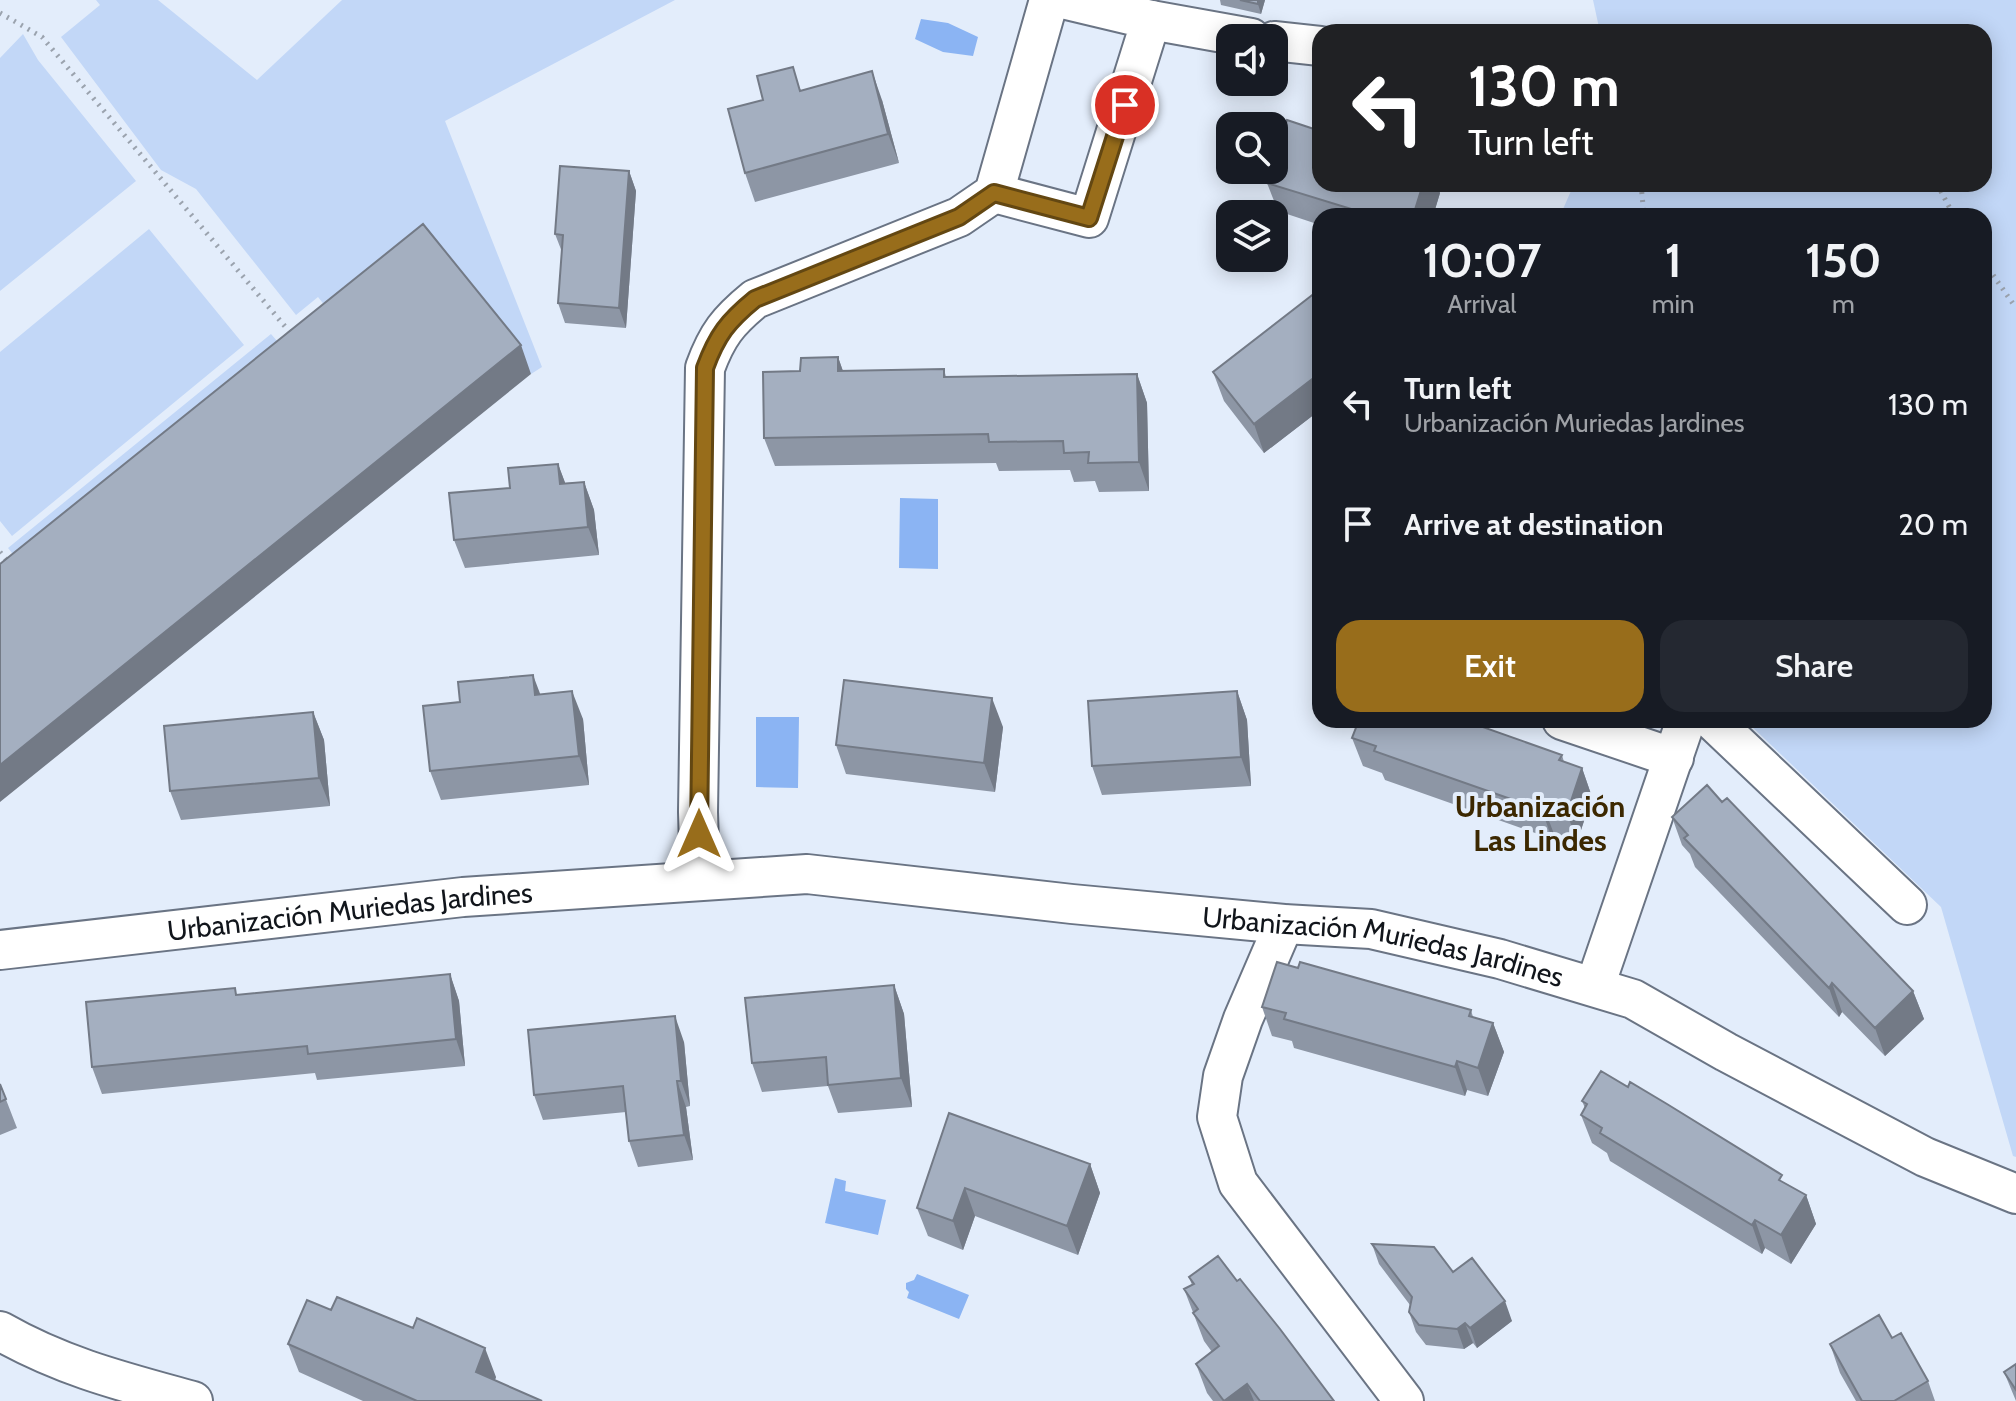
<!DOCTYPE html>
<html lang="en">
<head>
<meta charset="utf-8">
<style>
	:root { --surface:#171b24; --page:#242831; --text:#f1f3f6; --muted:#9ea1a6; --accent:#986d1b }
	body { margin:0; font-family:Cabin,sans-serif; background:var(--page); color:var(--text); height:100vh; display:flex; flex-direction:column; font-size:30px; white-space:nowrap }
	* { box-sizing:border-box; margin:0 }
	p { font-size:26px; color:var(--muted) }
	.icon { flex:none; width:44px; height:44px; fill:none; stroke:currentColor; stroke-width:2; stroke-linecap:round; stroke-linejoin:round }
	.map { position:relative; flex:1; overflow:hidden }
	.sheet { position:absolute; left:1312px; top:208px; width:680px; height:520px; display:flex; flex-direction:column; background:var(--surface); border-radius:24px; box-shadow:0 4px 20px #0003 }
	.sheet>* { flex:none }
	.guide { position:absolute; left:1312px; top:24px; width:680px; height:168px; border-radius:24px; box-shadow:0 4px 20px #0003; background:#202124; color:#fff; overflow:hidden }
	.fabs { position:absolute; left:1216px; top:24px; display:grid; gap:16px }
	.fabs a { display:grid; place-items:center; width:72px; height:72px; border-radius:16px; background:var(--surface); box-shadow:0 4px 20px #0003; font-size:40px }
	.pin { position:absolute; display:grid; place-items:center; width:68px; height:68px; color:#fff; margin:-34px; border:4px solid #fff; border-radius:50%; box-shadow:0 2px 8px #0007 }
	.me { position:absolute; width:88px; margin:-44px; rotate:0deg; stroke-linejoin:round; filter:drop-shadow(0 0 6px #0008) }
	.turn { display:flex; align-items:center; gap:28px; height:168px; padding:0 24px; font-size:36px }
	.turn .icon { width:104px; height:104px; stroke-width:2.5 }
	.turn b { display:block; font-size:56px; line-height:68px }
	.eta { display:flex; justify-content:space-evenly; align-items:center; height:136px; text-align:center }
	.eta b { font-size:48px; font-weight:600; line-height:56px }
	.primary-button { display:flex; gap:16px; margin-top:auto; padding:16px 24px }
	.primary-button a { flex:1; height:92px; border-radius:24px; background:var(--accent); color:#fff; font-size:32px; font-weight:600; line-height:92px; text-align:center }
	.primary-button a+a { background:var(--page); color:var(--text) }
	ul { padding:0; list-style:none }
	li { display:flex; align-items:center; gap:24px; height:120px; padding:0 24px }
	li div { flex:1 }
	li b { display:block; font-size:30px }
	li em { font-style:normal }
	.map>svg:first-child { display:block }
</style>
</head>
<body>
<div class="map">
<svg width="2016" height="1401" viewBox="0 0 2016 1401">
	<rect width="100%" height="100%" fill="#e3edfb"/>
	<path fill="#c2d7f7" d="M96 0H158L257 80 342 0H675L445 121 542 367 531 374 433 253 342 327 318 297 296 315 196 189 161 170 61 37 100 5Z
		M1593 0H2016V1157L2013 1156 1941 907 1745 720H1984V216H1560L1574 184H1984V32H1600Z
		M23 34 38 60 136 181 0 291V58Z
		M149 229 244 345 12 536 0 521V352Z
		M271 334 296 363 31 577 8 548Z"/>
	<path fill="#8bb4f3" d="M921 19 948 23 978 37 973 56 943 52 915 39Z
		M900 498 938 499V569L899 568Z
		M756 717H799L798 788 756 787Z
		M835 1178 846 1181 845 1191 886 1200 878 1235 825 1223Z
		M917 1274 969 1295 959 1319 907 1298 909 1292 906 1289V1283L914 1280Z"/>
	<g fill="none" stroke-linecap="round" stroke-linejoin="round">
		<g stroke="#6a7484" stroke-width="42">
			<g id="street">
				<path d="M1151 20 1251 38"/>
				<path d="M1274 41 1320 46"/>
				<path d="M994 193 1089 218 1151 20 1067 0"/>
				<path d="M1562 720 1674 758"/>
				<path d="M1712 720 1907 905"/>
				<path d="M700 880 698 812 705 368C717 335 728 321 755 299L959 217 994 193 1049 0"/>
				<path d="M1284 924 1243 1019 1223 1076 1217 1117 1238 1183 1404 1401"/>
				<path id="s1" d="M0 950 463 897 807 874 1072 904 1284 924 1371 929 1500 959 1633 999 1726 1052 1925 1157 2016 1194"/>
				<path d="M1595 986 1686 720"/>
				<path d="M0 1331C63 1367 124 1382 193 1401"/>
			</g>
		</g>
		<path stroke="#9ba3ae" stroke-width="5" stroke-dasharray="2 6" stroke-linecap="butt" d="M0 13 42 37 293 336
			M1641 184 1644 216
			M1937 184 1954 216
			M1984 262 2016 308
			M0 552 9 563"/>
		<use href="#street" stroke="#fff" stroke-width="38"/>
	</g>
	<path fill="#8d96a5" d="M1220 0H1265L1261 14 1221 5Z
		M802 90 882 100 899 163 755 202 745 173Z
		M629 171 636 191 626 328 565 323 558 303 562 252 555 234Z
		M1267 183 1320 184H1436L1440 193 1433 216H1320V225L1278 211Z
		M1320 289V410L1264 453 1224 401 1213 372Z
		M838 357 843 371 944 369 946 377 1137 374 1147 403 1149 491 1099 492 1095 481 1074 482 1070 470 999 471 996 463 775 466 764 438 800 371Z
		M558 464 565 483 584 482 594 510 599 555 465 568 454 540 510 488Z
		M1237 691 1247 720 1251 786 1102 795 1092 766Z
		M540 694 583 719 589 785 441 800 430 771Z
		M313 712 324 740 330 806 181 820 170 791Z
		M1003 727 995 792 846 774 836 745Z
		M1352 738 1562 755 1564 762 1582 768 1592 797 1577 842 1554 834 1552 839 1385 780 1382 773 1363 766Z
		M1722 802 1913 991 1924 1019 1885 1056 1842 1012 1839 1017 1695 867 1690 854 1682 845 1672 817Z
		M1298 968 1471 1010 1473 1017 1493 1023 1504 1052 1488 1096 1467 1090 1465 1096 1294 1048 1292 1041 1272 1036 1262 1007Z
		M450 974 459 1001 465 1066 317 1080 315 1073 102 1094 92 1067 238 995Z
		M894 985 904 1014 912 1107 838 1113 828 1086 762 1092 752 1063Z
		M684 1042 690 1106 686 1107 693 1160 638 1167 629 1141 626 1112 543 1120 534 1095Z
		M0 1084 17 1128 0 1135Z
		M1582 1101 1785 1183 1806 1195 1816 1224 1791 1264 1765 1248 1762 1254 1610 1161 1607 1153 1592 1143 1581 1115 1585 1108Z
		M949 1113 1090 1164 1100 1193 1078 1255 975 1216 963 1250 928 1236 917 1208Z
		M1372 1244 1453 1272 1512 1321 1477 1348 1473 1343 1464 1349 1426 1345 1416 1332 1409 1312 1410 1305 1379 1264Z
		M1189 1277 1237 1281 1334 1401H1213L1207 1393 1196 1364 1212 1352 1204 1341 1184 1289 1192 1285Z
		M331 1310 496 1377 495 1380 542 1401H363L299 1372 288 1344Z
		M1892 1338 1928 1381 1935 1401H1856L1840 1373 1830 1344Z
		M2016 1364V1401L2004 1372Z"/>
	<path fill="#737a86" d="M1258 0H1265L1261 14 1258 4Z
		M872 71 882 100 899 163 888 134Z
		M629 171 636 191 626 328 619 308Z
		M1423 184H1436L1440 193 1433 216H1413Z
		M521 345 531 374 0 802V765Z
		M838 357 848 386 838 371Z
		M1320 373V410L1264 453 1254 424Z
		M1137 374 1147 403 1149 491 1139 462Z
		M558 464 569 493 560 484Z
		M584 482 594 510 599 555 588 527Z
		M533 675 544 704 535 695Z
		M572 691 583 719 589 785 579 756Z
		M1237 691 1247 720 1251 786 1241 757Z
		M992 698 1003 727 995 792 984 763Z
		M313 712 324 740 330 806 319 778Z
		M1582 768 1592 797 1577 842 1567 813Z
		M1543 805 1554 834 1552 839 1542 810Z
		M450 974 459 1001 465 1066 456 1039Z
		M1832 983 1842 1012 1839 1017 1829 988Z
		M894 985 904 1014 912 1107 901 1078Z
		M1913 991 1924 1019 1885 1056 1875 1028Z
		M675 1016 684 1042 690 1106 681 1081Z
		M1493 1023 1504 1052 1488 1096 1478 1068Z
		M1457 1061 1467 1090 1465 1096 1455 1067Z
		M677 1081 686 1107 693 1160 684 1135Z
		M1090 1164 1100 1193 1078 1255 1067 1226Z
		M965 1188 975 1216 963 1250 953 1221Z
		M1806 1195 1816 1224 1791 1264 1781 1235Z
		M1755 1220 1765 1248 1762 1254 1752 1225Z
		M1505 1301 1512 1321 1477 1348 1470 1328Z
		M1465 1323 1473 1343 1464 1349 1457 1329Z
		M485 1348 496 1377 486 1401 476 1372Z
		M1247 1384 1254 1401H1225Z"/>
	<path fill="#a4afc0" stroke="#737a86" stroke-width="2" d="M1240 0H1258V4Z
		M793 67 800 91 872 71 888 134 745 173 728 109 763 100 757 76Z
		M1287 120 1320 131V184H1423L1413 216H1374L1267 183 1271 170H1274V161Z
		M560 166 629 171 619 308 558 303 563 235 555 234Z
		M423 224 521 345 0 765V564Z
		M1320 289V373L1254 424 1213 372Z
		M838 357V371L944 369V377L1137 374 1139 462 1088 463 1089 452 1064 453 1063 441 989 442 988 434 764 438 763 372 800 371 801 358Z
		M558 464 560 484 584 482 588 527 454 540 449 493 510 488 508 468Z
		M533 675 535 695 572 691 579 756 430 771 423 706 460 702 458 682Z
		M844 680 992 698 984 763 836 745Z
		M1237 691 1241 757 1092 766 1088 701Z
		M313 712 319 778 170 791 164 726Z
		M1359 720H1463L1562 755 1559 760 1582 768 1567 813 1543 805 1542 810 1374 751 1376 746 1352 738Z
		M1707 785 1722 802 1727 798 1913 991 1875 1028 1832 983 1829 988 1684 838 1688 835 1672 817Z
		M1277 962 1298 968 1300 962 1471 1010 1469 1016 1493 1023 1478 1068 1457 1061 1455 1067 1284 1019 1286 1013 1262 1007Z
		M450 974 456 1039 308 1054 307 1046 92 1067 86 1002 235 988 236 995Z
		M894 985 901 1078 828 1085 826 1057 752 1063 745 998Z
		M675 1016 681 1081H677L684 1135 629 1141 623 1086 534 1095 528 1030Z
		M1601 1071 1628 1087 1630 1082 1667 1104 1782 1175 1779 1180 1806 1195 1781 1235 1755 1220 1752 1225 1600 1133 1602 1128 1581 1115 1587 1104 1582 1101Z
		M0 1084 6 1099 0 1102Z
		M949 1113 1090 1164 1067 1226 965 1188 953 1221 917 1208Z
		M1372 1244 1434 1247 1453 1272 1472 1258 1505 1301 1470 1328 1465 1323 1457 1329 1419 1325 1409 1312 1412 1297Z
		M1218 1256 1237 1281 1240 1279 1280 1329 1334 1401H1260L1247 1384 1224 1401 1196 1364 1219 1346 1193 1313 1198 1309 1184 1289 1194 1284 1189 1277Z
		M337 1297 413 1328 417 1318 485 1348 476 1372 542 1401H417L288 1344 307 1300 331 1310Z
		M1879 1315 1892 1338 1901 1333 1928 1381 1894 1401H1862L1830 1344Z
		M2016 1364V1390L2004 1372Z"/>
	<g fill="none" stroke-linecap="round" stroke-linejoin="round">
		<g stroke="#634712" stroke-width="20">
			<path id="route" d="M699 834 705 368C717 335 728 321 755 299L959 217 994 193 1089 218 1125 105"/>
		</g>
		<use href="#route" stroke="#986d1b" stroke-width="14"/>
	</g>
	<g text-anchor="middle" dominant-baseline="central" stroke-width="8" stroke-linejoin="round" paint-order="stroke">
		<g font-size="28" fill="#11151b" stroke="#e3edfb">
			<text stroke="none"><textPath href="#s1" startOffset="352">Urbanización Muriedas Jardines</textPath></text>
			<text stroke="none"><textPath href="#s1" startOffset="1392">Urbanización Muriedas Jardines</textPath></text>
		</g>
		<g font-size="30" font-weight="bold" fill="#3c2801" stroke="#e3edfb">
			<text x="1540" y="806">Urbanización<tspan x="1540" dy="34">Las Lindes</tspan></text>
		</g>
	</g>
</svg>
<div class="fabs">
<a><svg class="icon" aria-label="sound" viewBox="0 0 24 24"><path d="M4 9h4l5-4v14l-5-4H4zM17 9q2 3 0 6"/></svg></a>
<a><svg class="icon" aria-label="search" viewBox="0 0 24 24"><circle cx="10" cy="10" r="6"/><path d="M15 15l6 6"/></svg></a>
<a><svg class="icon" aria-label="layers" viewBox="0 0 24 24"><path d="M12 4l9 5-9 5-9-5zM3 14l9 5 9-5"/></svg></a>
</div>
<div class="pin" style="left:1125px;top:105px;background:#d93025"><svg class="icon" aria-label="arrive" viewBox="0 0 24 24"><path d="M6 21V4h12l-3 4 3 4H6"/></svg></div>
<svg class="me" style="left:699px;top:834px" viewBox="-20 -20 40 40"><path d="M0-17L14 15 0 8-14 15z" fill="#986d1b" stroke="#fff" stroke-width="4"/></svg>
<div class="guide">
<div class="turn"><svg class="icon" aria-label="left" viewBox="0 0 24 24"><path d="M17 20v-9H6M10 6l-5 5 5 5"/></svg><div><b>130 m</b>Turn left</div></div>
</div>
<section class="sheet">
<div class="eta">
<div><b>10:07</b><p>Arrival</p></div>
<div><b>1</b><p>min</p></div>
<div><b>150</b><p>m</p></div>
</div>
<ul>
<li><svg class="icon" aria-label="left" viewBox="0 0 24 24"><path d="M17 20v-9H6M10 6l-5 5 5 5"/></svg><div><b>Turn left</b><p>Urbanización Muriedas Jardines</p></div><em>130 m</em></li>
<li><svg class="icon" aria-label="arrive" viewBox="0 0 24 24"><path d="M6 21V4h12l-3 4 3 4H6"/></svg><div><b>Arrive at destination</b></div><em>20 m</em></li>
</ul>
<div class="primary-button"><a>Exit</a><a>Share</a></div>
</section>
</div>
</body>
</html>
